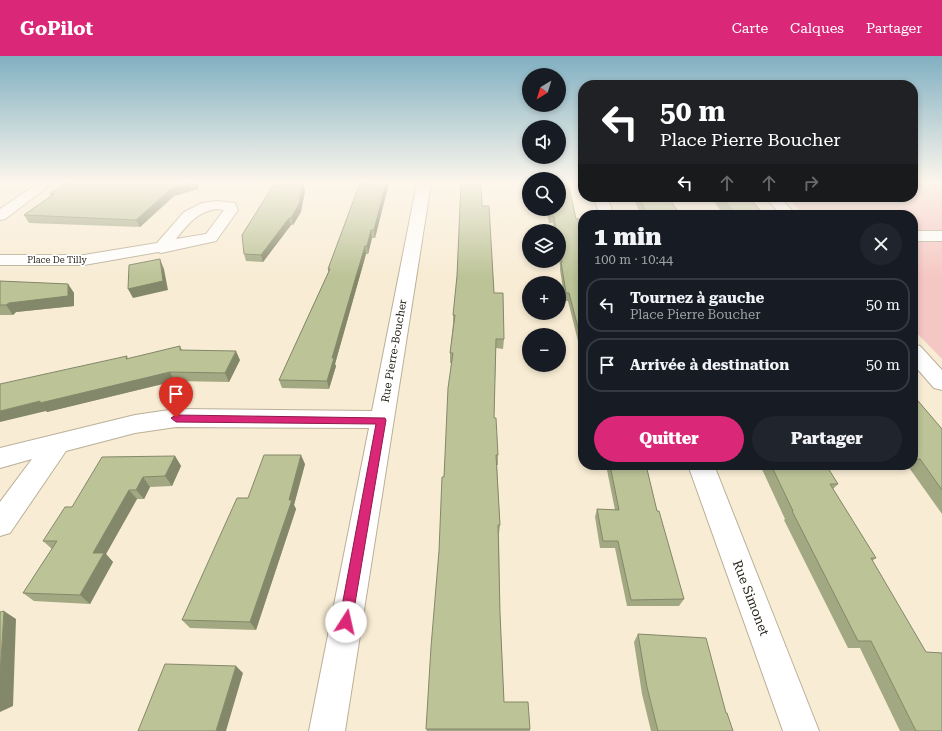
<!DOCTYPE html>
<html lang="fr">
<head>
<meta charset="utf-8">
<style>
	:root { --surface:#171b24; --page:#20242c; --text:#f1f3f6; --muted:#9ea1a6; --line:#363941; --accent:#db2777 }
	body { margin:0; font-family:"Roboto Serif",serif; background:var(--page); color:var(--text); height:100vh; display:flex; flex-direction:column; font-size:15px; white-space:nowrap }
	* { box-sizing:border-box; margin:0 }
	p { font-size:13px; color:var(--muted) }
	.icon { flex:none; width:22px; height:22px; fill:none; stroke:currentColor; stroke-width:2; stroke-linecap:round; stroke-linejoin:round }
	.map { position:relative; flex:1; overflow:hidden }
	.details { position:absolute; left:578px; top:154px; width:340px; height:260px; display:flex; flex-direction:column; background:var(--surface); border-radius:16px; box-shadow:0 2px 6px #0003 }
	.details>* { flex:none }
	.guide { position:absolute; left:578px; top:24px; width:340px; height:122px; border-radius:16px; box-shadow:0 2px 6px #0003; background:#202124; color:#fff; overflow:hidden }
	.needle { width:26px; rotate:218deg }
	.controls { position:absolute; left:522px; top:12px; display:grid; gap:8px }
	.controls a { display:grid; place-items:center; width:44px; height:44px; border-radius:50%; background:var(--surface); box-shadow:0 2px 6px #0003; font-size:20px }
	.pin { position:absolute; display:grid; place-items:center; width:34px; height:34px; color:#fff; margin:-41px -17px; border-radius:50% 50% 50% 0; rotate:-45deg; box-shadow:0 0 4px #0007 }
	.pin .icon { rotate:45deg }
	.me { position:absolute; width:44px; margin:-22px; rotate:10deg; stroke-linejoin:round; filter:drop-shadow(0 0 3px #0008) }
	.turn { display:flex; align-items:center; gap:14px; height:84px; padding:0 16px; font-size:18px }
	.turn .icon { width:52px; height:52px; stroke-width:2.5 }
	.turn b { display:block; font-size:28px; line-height:34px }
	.lanes { display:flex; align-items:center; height:38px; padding:0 16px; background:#0003; justify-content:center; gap:20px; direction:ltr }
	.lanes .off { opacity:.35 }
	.round { display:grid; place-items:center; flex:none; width:42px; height:42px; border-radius:21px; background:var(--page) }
	.head { display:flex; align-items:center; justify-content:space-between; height:68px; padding:0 16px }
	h1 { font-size:24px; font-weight:800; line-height:30px }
	.button { display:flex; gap:8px; margin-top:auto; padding:8px 16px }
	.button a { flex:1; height:46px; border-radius:24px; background:var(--accent); color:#fff; font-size:16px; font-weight:800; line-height:46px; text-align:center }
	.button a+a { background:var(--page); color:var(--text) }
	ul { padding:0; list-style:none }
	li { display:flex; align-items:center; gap:12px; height:54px; margin:0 8px 6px; padding:0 8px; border:2px solid var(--line); border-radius:16px }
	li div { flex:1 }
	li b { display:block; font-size:15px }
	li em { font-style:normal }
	header { display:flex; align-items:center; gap:24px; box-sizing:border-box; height:56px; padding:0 20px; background:var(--accent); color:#fff }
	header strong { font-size:19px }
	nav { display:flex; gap:22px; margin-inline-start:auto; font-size:14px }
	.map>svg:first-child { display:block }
</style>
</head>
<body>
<header>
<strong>GoPilot</strong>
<nav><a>Carte</a><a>Calques</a><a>Partager</a></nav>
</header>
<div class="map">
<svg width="942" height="675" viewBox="0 0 942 675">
	<rect width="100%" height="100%" fill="#f8ecd4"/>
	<path fill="#f5c7c4" d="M913 127H942V303L913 273V159H804L787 141H913Z"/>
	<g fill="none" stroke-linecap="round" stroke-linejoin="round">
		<g stroke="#bbaf98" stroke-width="2">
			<path id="minor" d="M38 127H53L5 163 0 164V153Z
				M417 127H431L345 675H309L369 372 176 371 135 377 66 395 10 477 0 480V446L32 403 0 412V392L135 359 176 353 372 355Z
				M593 141H607L614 159H600Z
				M765 141H780L796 159H781Z
				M217 145 235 147 238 154 216 185 161 197 158 196 84 209H0V199H84L157 187 184 156 202 147ZM217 153 224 154 206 178 176 183C187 169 198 155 217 153Z
				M913 175H942V185H913Z
				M913 288 920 290 942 314V334L934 332 913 308Z
				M688 409H714L819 675H783Z"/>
		</g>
		<use href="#minor" fill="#fff" fill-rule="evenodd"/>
	</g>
	<path fill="#a2a882" d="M360 127H389L375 182H372L368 198H366L335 308 336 310 329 333 282 332 279 324 328 217V213Z
		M303 128 305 135 301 156 293 169H291L263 206 246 205 244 198Z
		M198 133 174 140 140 171 29 167 24 159 51 140 50 138Z
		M633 141H668L680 159H641Z
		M711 141H749L764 159H726L722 154H720Z
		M482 150 494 237 504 283 503 293 496 292 494 362 498 399V409H497L500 469 499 478 500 557 504 646 530 673V675H427L426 673 439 495 451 307H450V297L453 268V259Z
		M546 153H559L576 163 583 175V305L568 245H565L560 214V210L559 202V175H554L553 167H549Z
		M0 225 68 228 74 237V250L16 256 13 259H0Z
		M180 290 182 294 240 304 229 326 175 325 47 356 46 355 127 300 128 303Z
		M913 339 942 373V458L910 413H889L885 409H913Z
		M175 400 181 410 172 430 150 431 144 443H137L106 498 113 506 90 548 34 545 23 537 52 493 43 485 72 451Z
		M305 408 294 449 296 453 256 574 190 572 182 564 248 442Z
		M606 409H646L657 455 684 543 679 550H627L615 492H600L595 461 597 453 615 454Z
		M760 409H826L838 428 833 433 876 502 872 505 942 675H900L860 592H848L784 464 785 463Z
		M638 578 726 657 733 675H651L642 638 634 586Z"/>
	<path fill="#84886a" d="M192 127H199L198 133 174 140 140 171 136 164 171 133Z
		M386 127H389L375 182 374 174Z
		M303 128 305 135 301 156 293 169 291 162Z
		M289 162 291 169 263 206 261 199Z
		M371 174 372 182 368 198 367 190Z
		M365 190 366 198 335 308 336 310 329 333 327 325 332 302Z
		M160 203 164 213 168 234 133 242 128 233Z
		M68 228 74 237V250L16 256 13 259 6 249 9 247Z
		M236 295 240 304 229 326 225 317Z
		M170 316 175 325 47 356 46 355 0 366V355L40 345Z
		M301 399 305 408 294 449 296 453 256 574 250 566 289 444Z
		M175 400 181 410 172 430 165 420Z
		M143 421 150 431 144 443 136 434Z
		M129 434 137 443 106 498 113 506 90 548 80 539 93 497Z
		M4 555 16 563 13 650 0 656V620Z
		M236 610 243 617 226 675H216Z"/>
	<path fill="#bcc397" stroke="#84886a" d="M65 127H192L171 133 136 164 24 159 54 138H50Z
		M360 127H386L374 174H371L367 190H365L332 302H334L327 325 279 324 330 213H328Z
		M461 127H481L482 150H489L494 237H503L504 283H496L494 362H496L498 399H496L500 469H498L500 557 504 646H528L530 673H426L431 591 439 495 442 421H444L448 332 453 297H450L455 259H453L457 220Z
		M559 127H568L576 163H580L583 175V291L569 237H566L561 206H562L559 189V175H556L554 160H549L548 153H559Z
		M303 128 299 148 291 162H289L261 199 244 198 242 179 273 130Z
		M639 141H668L680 159H647Z
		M719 141H749L764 159H736L726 146H723Z
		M160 203 163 225 128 233 129 209Z
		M0 225 68 228V240L9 247 6 249H0Z
		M180 290V294L236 295 225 317 170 316 40 347V345L0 355V328L9 326 127 300 126 303Z
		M913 339 942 373V434L920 403 913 404Z
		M264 399H301L289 444H292L250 566 182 564 237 442H248Z
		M175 400 165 420 143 421 136 434H129L93 497H104L80 539 23 537 57 485H43L65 451H72L102 401Z
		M610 409H646L657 455H659L684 543 631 544 618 485H603L597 453 619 454Z
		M771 409H826L838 428H830L876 502H871L926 596 942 597V675H916L871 585H858L792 455H793Z
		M4 555 0 620V556Z
		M638 578 706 582 726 657H727L733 675H658L647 631Z
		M165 608 236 610 216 675H138Z"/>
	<linearGradient id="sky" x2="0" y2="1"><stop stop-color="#81b0c2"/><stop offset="0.57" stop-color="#fcf6ec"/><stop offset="1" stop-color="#fcf6ec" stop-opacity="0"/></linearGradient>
	<rect width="942" height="221" fill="url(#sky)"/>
	<path fill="#db2777" stroke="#8e194d" d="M176 359 385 362 386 364 351 571 346 573 341 571 339 566 376 368 176 366 171 362Z"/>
	<g text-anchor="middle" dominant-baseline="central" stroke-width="3.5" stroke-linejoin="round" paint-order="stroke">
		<g font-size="9" fill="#2b271e" stroke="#fff">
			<text x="57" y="204">Place De Tilly</text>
		</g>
		<g font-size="11" fill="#2b271e" stroke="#fff">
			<text transform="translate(394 295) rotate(-80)">Rue Pierre-Boucher</text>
		</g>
		<g font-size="13" fill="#2b271e" stroke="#fff">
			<text transform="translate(751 542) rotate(69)">Rue Simonet</text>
		</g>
	</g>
</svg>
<div class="controls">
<a><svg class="needle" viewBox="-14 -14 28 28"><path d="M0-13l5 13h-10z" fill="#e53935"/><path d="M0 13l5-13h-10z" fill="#9ea1a6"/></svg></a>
<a><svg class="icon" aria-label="sound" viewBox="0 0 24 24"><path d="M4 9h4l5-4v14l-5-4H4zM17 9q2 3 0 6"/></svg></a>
<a><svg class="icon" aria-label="search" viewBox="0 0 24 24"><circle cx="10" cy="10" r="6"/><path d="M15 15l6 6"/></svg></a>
<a><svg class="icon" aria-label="layers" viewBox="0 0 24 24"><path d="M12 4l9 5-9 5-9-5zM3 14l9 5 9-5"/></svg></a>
<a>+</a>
<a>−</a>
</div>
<div class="pin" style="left:176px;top:362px;background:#d93025"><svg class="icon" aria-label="arrive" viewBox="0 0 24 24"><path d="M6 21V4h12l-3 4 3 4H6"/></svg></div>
<svg class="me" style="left:346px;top:566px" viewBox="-20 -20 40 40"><circle r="19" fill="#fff"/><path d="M0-13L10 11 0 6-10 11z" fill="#db2777"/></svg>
<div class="guide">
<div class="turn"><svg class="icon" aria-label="left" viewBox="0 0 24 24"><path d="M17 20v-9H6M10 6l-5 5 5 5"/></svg><div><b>50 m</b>Place Pierre Boucher</div></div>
<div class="lanes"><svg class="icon" aria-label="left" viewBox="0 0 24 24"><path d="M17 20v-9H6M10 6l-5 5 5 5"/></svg><svg class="icon off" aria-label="ahead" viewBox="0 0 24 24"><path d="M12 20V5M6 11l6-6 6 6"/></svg><svg class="icon off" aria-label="ahead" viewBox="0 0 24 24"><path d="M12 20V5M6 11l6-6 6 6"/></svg><svg class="icon off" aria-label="right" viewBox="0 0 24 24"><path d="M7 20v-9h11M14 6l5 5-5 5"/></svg></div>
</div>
<section class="details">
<div class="head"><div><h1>1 min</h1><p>100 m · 10:44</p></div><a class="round"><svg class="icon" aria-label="close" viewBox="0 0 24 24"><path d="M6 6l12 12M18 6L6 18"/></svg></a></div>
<ul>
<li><svg class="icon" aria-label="left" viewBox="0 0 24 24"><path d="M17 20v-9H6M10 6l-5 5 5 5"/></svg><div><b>Tournez à gauche</b><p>Place Pierre Boucher</p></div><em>50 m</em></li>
<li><svg class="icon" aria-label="arrive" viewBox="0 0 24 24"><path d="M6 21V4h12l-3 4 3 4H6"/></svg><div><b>Arrivée à destination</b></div><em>50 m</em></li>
</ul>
<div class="button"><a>Quitter</a><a>Partager</a></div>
</section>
</div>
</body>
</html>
